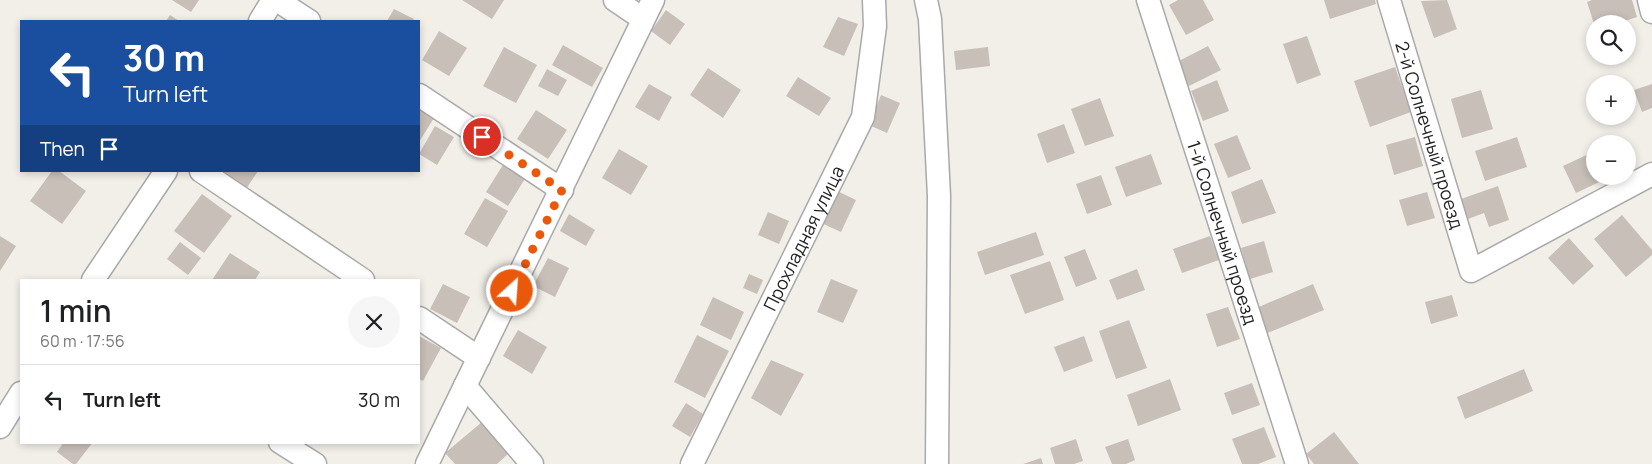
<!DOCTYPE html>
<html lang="en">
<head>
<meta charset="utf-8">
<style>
	:root { --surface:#fff; --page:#f6f6f6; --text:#202124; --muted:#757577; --line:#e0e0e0 }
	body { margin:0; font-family:Manrope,sans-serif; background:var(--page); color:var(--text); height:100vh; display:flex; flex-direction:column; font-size:19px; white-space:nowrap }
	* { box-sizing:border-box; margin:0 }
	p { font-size:16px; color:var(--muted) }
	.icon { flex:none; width:28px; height:28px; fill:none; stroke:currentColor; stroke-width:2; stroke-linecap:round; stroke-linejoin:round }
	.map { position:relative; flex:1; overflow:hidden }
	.sheet { position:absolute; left:20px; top:279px; width:400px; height:165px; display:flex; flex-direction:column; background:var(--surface); border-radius:0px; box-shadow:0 2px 8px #0003 }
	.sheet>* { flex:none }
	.hud { position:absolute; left:20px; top:20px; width:400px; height:152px; border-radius:0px; box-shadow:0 2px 8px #0003; background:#1a4fa0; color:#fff; overflow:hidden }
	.controls { position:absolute; left:1586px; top:15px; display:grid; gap:10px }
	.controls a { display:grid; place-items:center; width:50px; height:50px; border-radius:50%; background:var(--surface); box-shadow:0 2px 8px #0003; font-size:25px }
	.pin { position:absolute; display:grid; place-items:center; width:42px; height:42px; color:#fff; margin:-21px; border:2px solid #fff; border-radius:50%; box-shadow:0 1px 5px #0007 }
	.me { position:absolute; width:55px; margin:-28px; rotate:26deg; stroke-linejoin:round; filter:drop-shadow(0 0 4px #0008) }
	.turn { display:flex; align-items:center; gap:18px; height:105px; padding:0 20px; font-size:22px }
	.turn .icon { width:65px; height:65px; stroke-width:2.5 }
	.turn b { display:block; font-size:35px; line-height:42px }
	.then { display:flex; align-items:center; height:48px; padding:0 20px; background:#0003; gap:10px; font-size:19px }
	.round { display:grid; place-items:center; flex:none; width:52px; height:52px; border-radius:26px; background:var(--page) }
	.summary { display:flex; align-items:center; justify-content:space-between; height:85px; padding:0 20px }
	h1 { font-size:30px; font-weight:600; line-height:38px }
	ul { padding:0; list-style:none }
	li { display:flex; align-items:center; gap:15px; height:70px; padding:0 20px; border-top:1px solid var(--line) }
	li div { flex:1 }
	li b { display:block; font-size:19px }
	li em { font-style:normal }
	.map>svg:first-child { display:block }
</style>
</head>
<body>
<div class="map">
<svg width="1652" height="464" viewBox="0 0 1652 464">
	<rect width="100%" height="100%" fill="#f2efe9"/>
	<path fill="#c7bfb8" d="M172 0H199L191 12Z
		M462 0H504L492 19Z
		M1178 0H1203L1214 20 1186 35 1169 5Z
		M1324 0H1375L1376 4 1330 19Z
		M1447 0 1457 29 1434 38 1421 1Z
		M1592 0H1632L1637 17 1615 24H1595V27L1587 2Z
		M394 9 414 19 413 21H387Z
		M666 10 685 24 670 45 651 31Z
		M170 15 179 21H166Z
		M838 17 858 24 844 56 823 47Z
		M439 31 467 48 449 76 422 60Z
		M1307 36 1321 75 1297 84 1283 44Z
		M563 45 603 68 592 87 552 65Z
		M1208 46 1221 70 1189 86 1177 62Z
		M504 47 537 65 516 103 483 86Z
		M988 47 990 66 956 70 954 51Z
		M1395 67 1411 112 1370 127 1354 81Z
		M708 68 741 90 723 118 690 95Z
		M547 69 567 80 558 96 538 86Z
		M798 77 831 98 819 116 786 96Z
		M1217 80 1229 111 1203 121 1191 91Z
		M649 84 672 97 659 121 635 107Z
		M1652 84V108L1642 112 1634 90Z
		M1481 90 1493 129 1462 138 1451 99Z
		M881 95 900 103 887 133 869 125Z
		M1100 98 1114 136 1085 146 1071 109Z
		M419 107 434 118 419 142Z
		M536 110 567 130 548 159 517 139Z
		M1064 124 1075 153 1047 163 1037 134Z
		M435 126 454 137 437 165 419 154Z
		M1237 135 1251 169 1228 178 1214 144Z
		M1415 137 1423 166 1394 175 1386 145Z
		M1517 137 1527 167 1485 181 1475 151Z
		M619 149 648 166 631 195 602 178Z
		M1595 151V176H1612L1576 193 1563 166Z
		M1151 154 1162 184 1126 197 1115 167Z
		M506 160 528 174 508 206 486 192Z
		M52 171H59L86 191 62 224 30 201Z
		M220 171H258L246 189Z
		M1101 175 1112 205 1087 214 1076 184Z
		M1262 179 1276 213 1242 224 1231 192Z
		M1498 186 1509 220 1489 227 1484 213 1468 219 1461 199Z
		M835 190 856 200 841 232 819 222Z
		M1427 192 1435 218 1407 226 1399 200Z
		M202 194 232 216 204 253 174 231Z
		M485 198 508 211 487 247 464 234Z
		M768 212 789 221 779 244 758 235Z
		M569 214 595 230 586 246 560 231Z
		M1622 215 1652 250V255L1626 277 1594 239Z
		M1036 232 1044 255 985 275 977 252Z
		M0 236 16 246 0 271Z
		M1210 236 1219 260 1182 273 1173 249Z
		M1569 238 1594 266 1573 285 1548 258Z
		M1264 241 1273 272 1250 279 1241 248Z
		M180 242 201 258 188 275 167 259Z
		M1085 249 1097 279 1076 287 1064 257Z
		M230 253 260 272 255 280H212Z
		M548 258 569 268 555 297 533 286Z
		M1050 261 1064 300 1025 314 1010 275Z
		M1137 269 1145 290 1117 300 1109 280Z
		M749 274 763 280 757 294 743 288Z
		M831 279 858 290 843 323 817 312Z
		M443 284 470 297 457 323 430 309Z
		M1313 284 1324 310 1265 334 1254 309Z
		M1452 295 1458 316 1431 324 1425 302Z
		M713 297 744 312 731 340 700 325Z
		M1228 307 1240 339 1217 347 1206 314Z
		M1129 320 1147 368 1116 379 1099 331Z
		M518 330 547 347 532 374 503 356Z
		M697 335 729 351 705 398 674 382Z
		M419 336 441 348 423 381 419 379Z
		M1084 336 1093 361 1064 372 1054 347Z
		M771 360 804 374 781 416 751 398Z
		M1524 369 1533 391 1465 419 1457 397Z
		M1170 379 1181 410 1138 426 1127 395Z
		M1252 383 1260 405 1232 415 1224 393Z
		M686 403 703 414 690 437 672 426Z
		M482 422 509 453 497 464H455L445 453Z
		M1264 427 1276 457 1258 464H1242L1232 439Z
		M1334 432 1359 464H1314L1306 454Z
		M1076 439 1083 461 1074 464H1055L1050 448Z
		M1128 439 1135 460 1126 464H1112L1105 447Z
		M64 442H93L76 464H73L57 452Z
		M1041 458 1043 464H1023Z"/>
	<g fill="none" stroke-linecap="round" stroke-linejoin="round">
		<g stroke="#a9a9a9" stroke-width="25">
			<g id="street">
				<path d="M277 0 309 21"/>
				<path d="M615 0 643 19"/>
				<path d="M926 0 930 19 939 196 937 464"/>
				<path id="s1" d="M1148 0 1297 464"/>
				<path id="s2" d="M1389 0 1471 271 1652 174"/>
				<path d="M1649 0 1652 12"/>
				<path d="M260 21 273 0"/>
				<path d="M419 95 562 190"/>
				<path d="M201 171 363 280"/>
				<path d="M93 280 166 171"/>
				<path d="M419 318 479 358"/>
				<path d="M465 386 532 464"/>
				<path d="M0 427 21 393"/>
				<path d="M280 442 315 464"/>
				<path d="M427 464 653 0"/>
				<path id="s3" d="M692 464 863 117 875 26 874 0"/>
			</g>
		</g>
		<use href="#street" stroke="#fff" stroke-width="22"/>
	</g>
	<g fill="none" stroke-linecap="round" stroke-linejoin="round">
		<path stroke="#ea580c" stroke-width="9" stroke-dasharray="0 16.2" d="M482 137 562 190 512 291"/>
	</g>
	<g text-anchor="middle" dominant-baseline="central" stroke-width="5" stroke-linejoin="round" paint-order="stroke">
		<g font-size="18" fill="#222" stroke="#fff">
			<text stroke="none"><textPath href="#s2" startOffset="141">2-й Солнечный проезд</textPath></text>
			<text stroke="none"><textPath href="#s1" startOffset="244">1-й Солнечный проезд</textPath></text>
			<text stroke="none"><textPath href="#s3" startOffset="252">Прохладная улица</textPath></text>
		</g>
	</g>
</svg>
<div class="controls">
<a><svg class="icon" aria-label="search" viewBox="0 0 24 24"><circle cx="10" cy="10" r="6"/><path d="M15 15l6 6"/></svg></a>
<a>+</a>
<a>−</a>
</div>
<div class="pin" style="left:482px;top:137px;background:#d93025"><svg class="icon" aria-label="arrive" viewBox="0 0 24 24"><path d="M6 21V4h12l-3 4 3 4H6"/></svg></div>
<svg class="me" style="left:512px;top:291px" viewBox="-20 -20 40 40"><circle r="17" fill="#ea580c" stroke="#fff" stroke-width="3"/><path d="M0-11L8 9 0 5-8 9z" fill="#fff"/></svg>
<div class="hud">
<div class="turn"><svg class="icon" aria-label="left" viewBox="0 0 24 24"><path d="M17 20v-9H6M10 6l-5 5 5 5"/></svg><div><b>30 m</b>Turn left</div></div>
<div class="then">Then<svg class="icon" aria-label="arrive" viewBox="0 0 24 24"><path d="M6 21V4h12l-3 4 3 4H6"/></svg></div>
</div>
<section class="sheet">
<div class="summary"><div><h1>1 min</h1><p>60 m · 17:56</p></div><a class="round"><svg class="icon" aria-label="close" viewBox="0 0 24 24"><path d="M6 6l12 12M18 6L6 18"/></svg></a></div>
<ul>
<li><svg class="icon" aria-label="left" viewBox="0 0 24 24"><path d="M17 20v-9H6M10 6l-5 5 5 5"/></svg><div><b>Turn left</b></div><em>30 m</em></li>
</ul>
</section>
</div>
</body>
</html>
